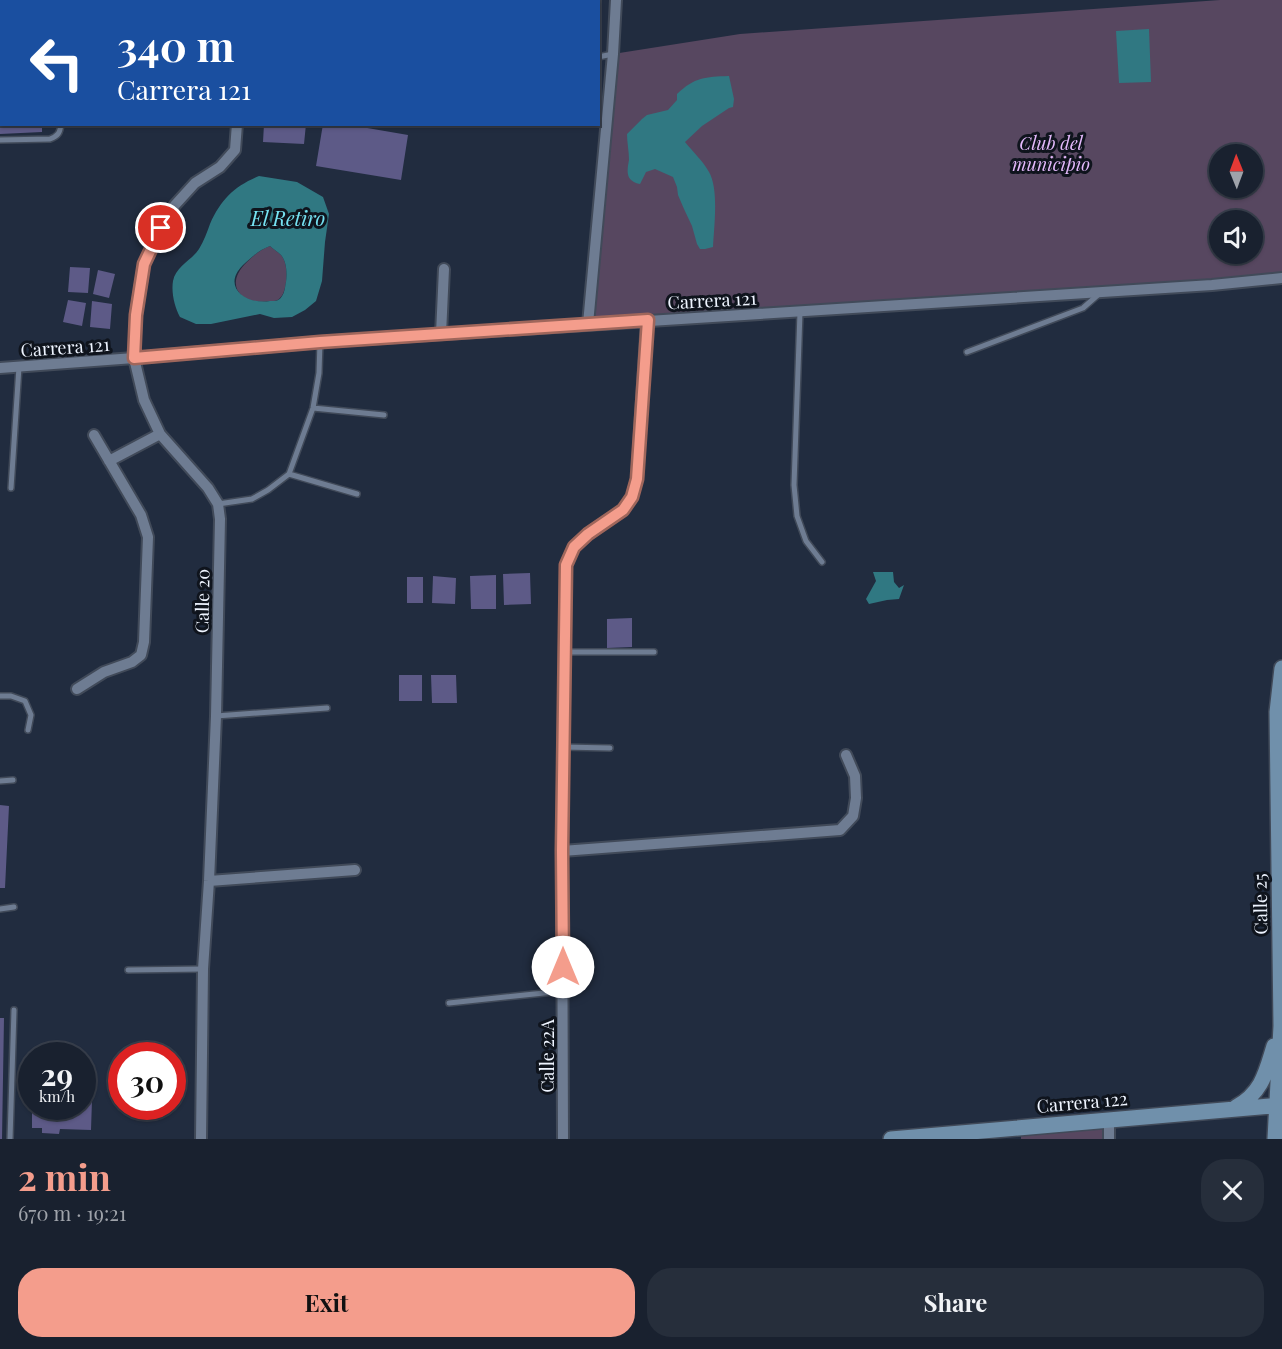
<!DOCTYPE html>
<html lang="en">
<head>
<meta charset="utf-8">
<style>
	:root { --surface:#19212f; --page:#262e3b; --text:#f1f3f6; --muted:#9fa3aa; --line:#373e4b; --accent:#f49d8c }
	body { margin:0; font-family:"Playfair Display",serif; background:var(--page); color:var(--text); height:100vh; display:flex; flex-direction:column; font-size:22px; white-space:nowrap }
	* { box-sizing:border-box; margin:0 }
	p { font-size:20px; color:var(--muted) }
	.icon { flex:none; width:33px; height:33px; fill:none; stroke:currentColor; stroke-width:2; stroke-linecap:round; stroke-linejoin:round }
	.map { position:relative; height:1139px; overflow:hidden }
	.side { display:flex; flex-direction:column; background:var(--surface); flex:1 }
	.side>* { flex:none }
	.hud { position:absolute; left:0px; top:0px; width:600px; height:126px; box-shadow:0 2px 4px #0004,0 0 0 2px var(--line); background:#1a4fa0; color:#fff; overflow:hidden }
	.needle { width:39px; rotate:359deg }
	.tools { position:absolute; left:1209px; top:144px; display:grid; gap:12px }
	.tools a { display:grid; place-items:center; width:54px; height:54px; border-radius:50%; background:var(--surface); box-shadow:0 2px 4px #0004,0 0 0 2px var(--line); font-size:30px }
	.speed { position:absolute; left:18px; top:1042px; display:flex; gap:12px; font-size:30px; font-weight:700; text-align:center }
	.speed>* { display:grid; place-content:center; width:78px; height:78px; border-radius:50%; background:var(--surface); box-shadow:0 2px 4px #0004,0 0 0 2px var(--line); line-height:1 }
	.speed small { font-size:15px; font-weight:400 }
	.speed .limit { border:9px solid #d22; background:#fff; color:#111 }
	.pin { position:absolute; display:grid; place-items:center; width:51px; height:51px; color:#fff; margin:-26px; border:3px solid #fff; border-radius:50%; box-shadow:0 2px 6px #0007 }
	.me { position:absolute; width:66px; margin:-33px; rotate:0deg; stroke-linejoin:round; filter:drop-shadow(0 0 4px #0008) }
	.turn { display:flex; align-items:center; gap:21px; height:126px; padding:0 18px; font-size:27px }
	.turn .icon { width:78px; height:78px; stroke-width:2.5 }
	.turn b { display:block; font-size:42px; line-height:51px }
	.round { display:grid; place-items:center; flex:none; width:63px; height:63px; border-radius:24px; background:var(--page) }
	.headline { display:flex; align-items:center; justify-content:space-between; height:102px; padding:0 18px }
	h1 { font-size:36px; font-weight:700; line-height:45px; color:var(--accent) }
	.action { display:flex; gap:12px; margin-top:auto; padding:12px 18px }
	.action a { flex:1; height:69px; border-radius:24px; background:var(--accent); color:#111; font-size:24px; font-weight:700; line-height:69px; text-align:center }
	.action a+a { background:var(--page); color:var(--text) }
	.map>svg:first-child { display:block }
</style>
</head>
<body>
<div class="map">
<svg width="1282" height="1139" viewBox="0 0 1282 1139">
	<rect width="100%" height="100%" fill="#212c3f"/>
	<path fill="#574760" fill-rule="evenodd" d="M1220 0H1282V278L588 324 613 54 740 34ZM1220 154H1252V188H1220ZM1220 220H1252V254H1220Z
		M270 246C273 249 278 252 281 255 287 262 287 274 286 282 285 288 284 295 279 299 276 301 275 301 270 301 241 306 223 285 247 262 254 255 260 250 270 246Z
		M1109 1120V1139H1021V1127Z"/>
	<path fill="#307882" fill-rule="evenodd" d="M1149 29 1151 82 1119 83 1116 31Z
		M729 76 734 99 733 107 729 108 702 126 685 142C693 152 703 161 709 172 719 189 714 227 713 247L705 249H700L697 244 692 226 684 209 678 195 677 187 673 177 655 169 646 172 640 184C625 181 627 171 629 160 629 151 627 143 627 134L642 119 647 115 668 110 677 100V94C695 77 705 77 729 76Z
		M259 176 297 182 323 197 329 214 325 242 322 281 316 301 305 310 292 317 274 318 260 314 211 324H196L180 317C175 308 171 293 173 281 176 266 191 261 199 249 204 241 207 232 210 224 221 199 235 186 259 176ZM270 246C273 249 278 252 281 255 287 262 287 274 286 282 285 286 285 292 282 296 279 301 276 301 270 301 246 305 221 287 243 265 252 257 259 250 270 246Z
		M873 572H893L894 582 899 588 904 585 899 599 887 600 869 604 866 599 876 581Z"/>
	<path fill="#5d5a87" d="M0 124H42V132L0 134Z
		M264 124H306L304 144 263 142Z
		M323 124H344L408 135 401 180 316 166Z
		M70 267 90 268 88 293 68 292Z
		M98 270 115 274 109 298 93 294Z
		M68 300 86 303 82 326 63 322Z
		M92 301 112 304 110 329 90 327Z
		M530 573 531 604 504 605 503 574Z
		M496 575V609H471L470 576Z
		M433 576 456 578 455 604 432 603Z
		M407 577H423V603H407Z
		M632 618V647L607 648V619Z
		M399 675H422V701H399Z
		M431 675H456L457 703H432Z
		M0 805 9 806 5 888H0Z
		M0 1018H4L2 1139H0Z
		M82 1100H92L91 1130 60 1129 59 1134 42 1133V1128H32V1107H82Z"/>
	<g fill="none" stroke-linecap="round" stroke-linejoin="round">
		<g stroke="#414a59" stroke-width="8">
			<path id="lane" d="M0 17H2
				M598 57 613 54
				M0 140 50 139C58 136 60 133 61 124
				M800 312 794 485 797 516 806 541 822 562
				M967 352 1083 308 1099 294
				M313 408 384 415
				M289 474 357 494
				M11 488 19 367
				M218 504 252 499 268 490 289 474 313 408 319 373 320 342
				M565 652H654
				M0 696H11L25 701 31 715 28 730
				M216 716 327 708
				M563 747 610 748
				M0 781 13 780
				M0 909 14 907
				M128 970 203 969
				M449 1003 563 991
				M10 1139 14 1010"/>
		</g>
		<g stroke="#414a59" stroke-width="14">
			<path id="street" d="M249 2V0
				M588 324 613 54 616 0
				M441 334 444 269
				M0 368 134 358 320 342 1212 285 1282 278
				M109 461 160 434
				M77 689 104 672 132 662 141 655 144 642 148 537 141 515 94 435
				M562 851 840 830 853 816 856 798 855 776 846 755
				M209 881 355 870
				M201 1139 203 969 209 881 216 716 220 519 218 504 208 488 160 434 144 400 134 358 136 315 144 264 161 228 175 205 195 183 220 167 235 150 237 124
				M563 1139 562 851 566 565 574 547 588 534 623 510 632 497 637 479 647 320
				M1109 1139V1120"/>
		</g>
		<g stroke="#414a59" stroke-width="18">
			<path id="secondary" d="M1236 1107C1262 1093 1266 1072 1274 1046
				M891 1139 1282 1105
				M1275 1139 1281 1026 1277 712 1282 668"/>
		</g>
		<use href="#lane" stroke="#6e7c92" stroke-width="5"/>
		<use href="#street" stroke="#6e7c92" stroke-width="10"/>
		<use href="#secondary" stroke="#7090ab" stroke-width="15"/>
	</g>
	<g fill="none" stroke-linecap="round" stroke-linejoin="round">
		<g stroke="#9f665b" stroke-width="15">
			<path id="route" d="M161 228 144 264 136 315 134 358 320 342 648 320 637 479 632 497 623 510 588 534 574 547 566 565 562 851 563 967"/>
		</g>
		<use href="#route" stroke="#f49d8c" stroke-width="10"/>
	</g>
	<g text-anchor="middle" dominant-baseline="central" stroke-width="6" stroke-linejoin="round" paint-order="stroke">
		<g font-size="18" font-style="italic" fill="#e4b9fc" stroke="#0f141d">
			<text x="1051" y="143">Club del<tspan x="1051" dy="21">municipio</tspan></text>
		</g>
		<g font-size="18" fill="#eef4ff" stroke="#0f141d">
			<text transform="translate(712 300) rotate(-3)">Carrera 121</text>
			<text transform="translate(65 347) rotate(-4)">Carrera 121</text>
			<text transform="translate(202 601) rotate(-89)">Calle 20</text>
			<text transform="translate(1260 904) rotate(-91)">Calle 25</text>
			<text transform="translate(547 1056) rotate(-90)">Calle 22A</text>
			<text transform="translate(1082 1102) rotate(-5)">Carrera 122</text>
		</g>
		<g font-size="20" font-style="italic" fill="#76e2f2" stroke="#0f141d">
			<text x="288" y="217">El Retiro</text>
		</g>
	</g>
</svg>
<div class="tools">
<a><svg class="needle" viewBox="-14 -14 28 28"><path d="M0-13l5 13h-10z" fill="#e53935"/><path d="M0 13l5-13h-10z" fill="#9fa3aa"/></svg></a>
<a><svg class="icon" aria-label="sound" viewBox="0 0 24 24"><path d="M4 9h4l5-4v14l-5-4H4zM17 9q2 3 0 6"/></svg></a>
</div>
<div class="speed"><div>29<small>km/h</small></div><div class="limit">30</div></div>
<div class="pin" style="left:161px;top:228px;background:#d93025"><svg class="icon" aria-label="arrive" viewBox="0 0 24 24"><path d="M6 21V4h12l-3 4 3 4H6"/></svg></div>
<svg class="me" style="left:563px;top:967px" viewBox="-20 -20 40 40"><circle r="19" fill="#fff"/><path d="M0-13L10 11 0 6-10 11z" fill="#f49d8c"/></svg>
<div class="hud">
<div class="turn"><svg class="icon" aria-label="left" viewBox="0 0 24 24"><path d="M17 20v-9H6M10 6l-5 5 5 5"/></svg><div><b>340 m</b>Carrera 121</div></div>
</div>
</div>
<section class="side">
<div class="headline"><div><h1>2 min</h1><p>670 m · 19:21</p></div><a class="round"><svg class="icon" aria-label="close" viewBox="0 0 24 24"><path d="M6 6l12 12M18 6L6 18"/></svg></a></div>
<div class="action"><a>Exit</a><a>Share</a></div>
</section>
</body>
</html>
